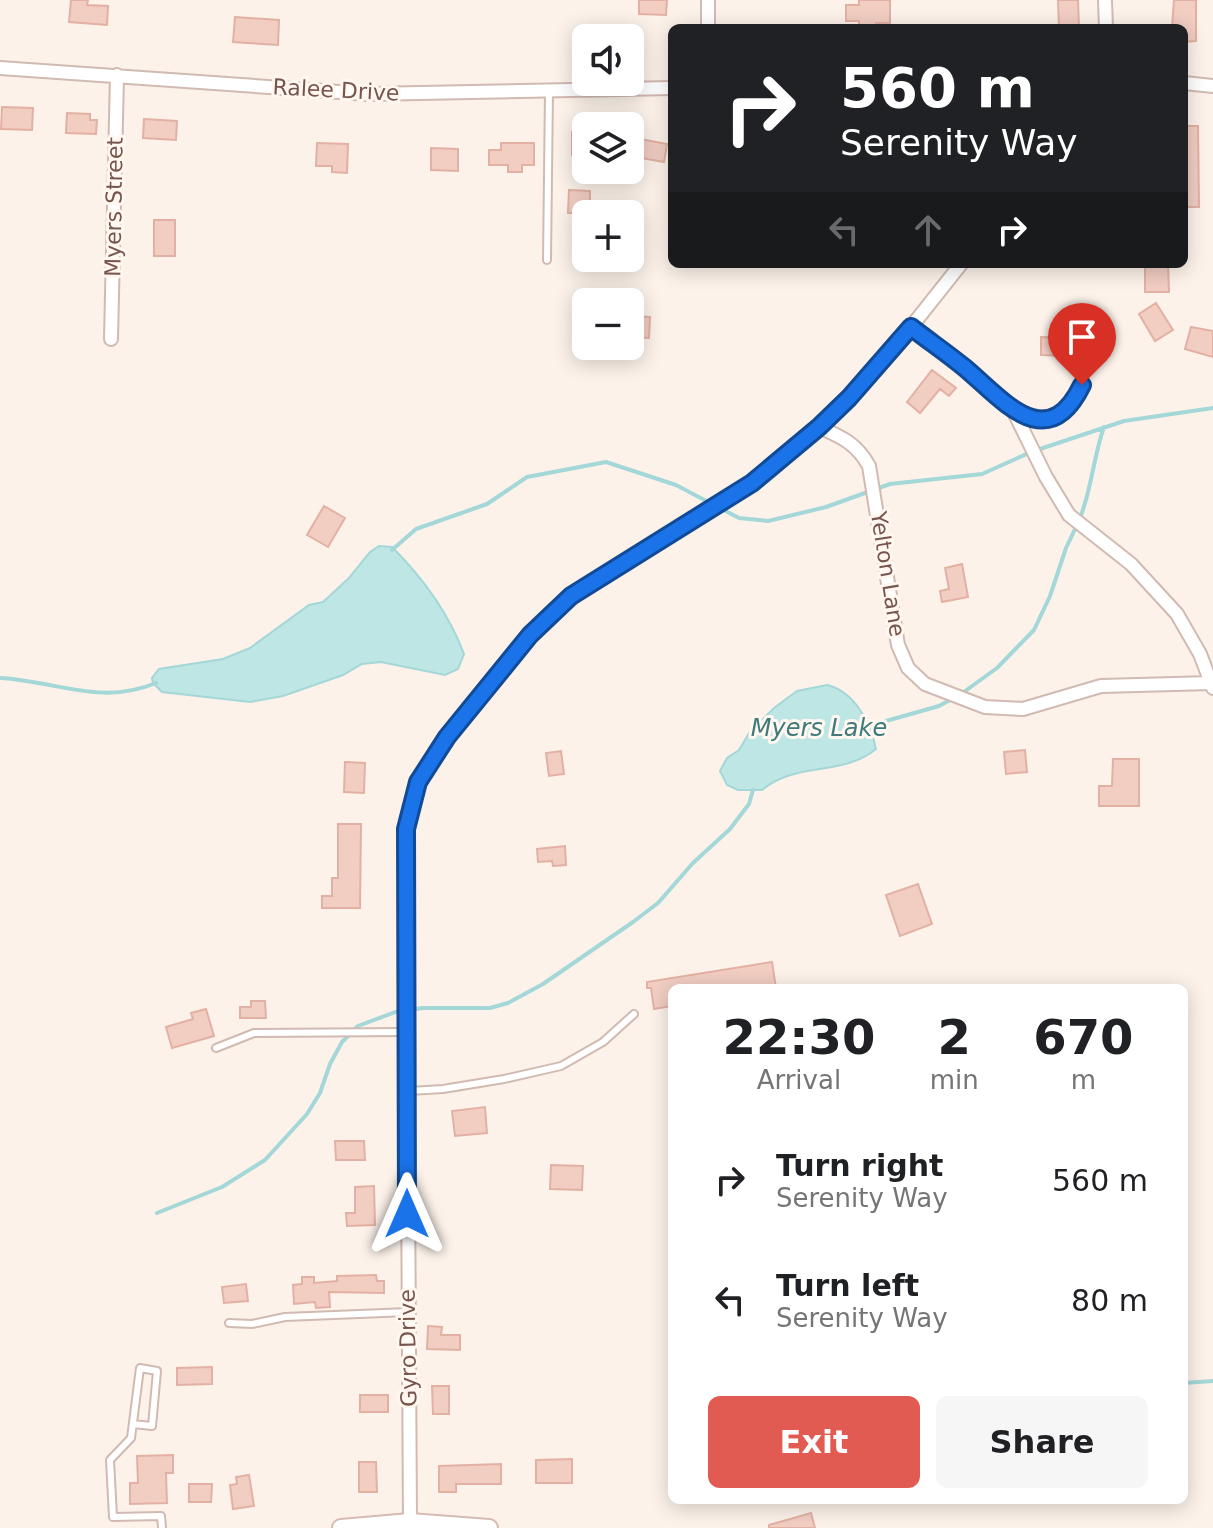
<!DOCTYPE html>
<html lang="en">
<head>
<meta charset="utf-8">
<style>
	:root { --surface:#fff; --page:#f6f6f6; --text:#202124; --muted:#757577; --accent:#e25b53 }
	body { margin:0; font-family:"DejaVu Sans",sans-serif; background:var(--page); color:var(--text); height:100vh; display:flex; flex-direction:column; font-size:30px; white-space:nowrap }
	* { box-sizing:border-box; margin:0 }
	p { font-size:26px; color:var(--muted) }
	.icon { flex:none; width:44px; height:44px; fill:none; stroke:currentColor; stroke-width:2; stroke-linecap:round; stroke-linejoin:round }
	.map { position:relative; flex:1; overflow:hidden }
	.panel { position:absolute; left:668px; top:984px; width:520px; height:520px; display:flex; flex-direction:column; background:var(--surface); border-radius:12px; box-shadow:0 4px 20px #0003 }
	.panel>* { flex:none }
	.hud { position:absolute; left:668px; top:24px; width:520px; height:244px; border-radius:12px; box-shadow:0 4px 20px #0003; background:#202124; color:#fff; overflow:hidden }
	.tools { position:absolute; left:572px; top:24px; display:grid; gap:16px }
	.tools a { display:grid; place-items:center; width:72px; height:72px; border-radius:12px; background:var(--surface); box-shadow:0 4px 20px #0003; font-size:40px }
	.pin { position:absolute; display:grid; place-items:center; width:68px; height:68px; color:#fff; margin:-82px -34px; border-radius:50% 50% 50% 0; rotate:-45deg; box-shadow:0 0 8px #0007 }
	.pin .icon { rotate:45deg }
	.me { position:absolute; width:88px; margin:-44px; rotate:0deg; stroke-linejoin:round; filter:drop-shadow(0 0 6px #0008) }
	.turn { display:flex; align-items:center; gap:28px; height:168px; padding:0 40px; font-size:36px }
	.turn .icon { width:104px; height:104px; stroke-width:2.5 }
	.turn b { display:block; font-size:56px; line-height:68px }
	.lanes { display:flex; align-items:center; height:76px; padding:0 40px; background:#0003; justify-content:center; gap:40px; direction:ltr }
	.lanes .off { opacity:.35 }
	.eta { display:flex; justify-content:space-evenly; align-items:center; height:136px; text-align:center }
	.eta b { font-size:48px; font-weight:800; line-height:56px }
	.primary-button { display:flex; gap:16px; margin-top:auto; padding:16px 40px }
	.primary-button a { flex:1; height:92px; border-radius:12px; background:var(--accent); color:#fff; font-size:32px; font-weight:800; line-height:92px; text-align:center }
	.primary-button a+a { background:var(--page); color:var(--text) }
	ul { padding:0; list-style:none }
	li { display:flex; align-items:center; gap:24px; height:120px; padding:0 40px }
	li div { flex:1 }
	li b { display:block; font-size:30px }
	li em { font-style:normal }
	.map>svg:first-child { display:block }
</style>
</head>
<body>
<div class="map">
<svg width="1213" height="1528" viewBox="0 0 1213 1528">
	<rect width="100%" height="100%" fill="#fcf2ea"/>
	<path fill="#bee6e5" stroke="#a4d7d7" stroke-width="2" d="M379 546 392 547C422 577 449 614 464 654L458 669 445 675 381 662 362 664 343 675 283 696 250 702 162 692 153 683 152 678 159 669 223 659 250 648 309 605 323 602 349 578 370 552Z
		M827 685C854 691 871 723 876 749 842 777 796 761 762 790H738L727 785 720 771 727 758 739 750 749 733 774 708 797 691Z"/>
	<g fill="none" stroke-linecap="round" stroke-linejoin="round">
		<path stroke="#a4d7d7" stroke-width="4" d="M720 508 739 518 768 521 826 507 890 484 982 474 1031 452 1124 421 1213 408
			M1080 518C1092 488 1093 458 1104 427
			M392 550 416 529 487 504 527 477 606 462 676 485 712 504
			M0 678C57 681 100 706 156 683
			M961 694 997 668 1034 630 1050 596 1066 548 1076 527
			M886 721 939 706 950 700
			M157 1213 222 1187 265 1160 307 1114 320 1093 330 1064 342 1042 358 1026 398 1011 423 1008H490L508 1003 543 984 633 922 658 903 693 863 730 829 749 804 753 790
			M1184 1383 1213 1381"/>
	</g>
	<path fill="#f1cdc2" stroke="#e3b1a3" stroke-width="2" d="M71 0H88L87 5 108 6 107 25 69 22Z
		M639 0H667L666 15 639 14Z
		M859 0H890V23H876V28H859V21H846V5H859Z
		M1058 0H1078L1079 28H1059Z
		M1174 0H1196V41L1184 42V28H1172Z
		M235 17 279 20 278 45 233 42Z
		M2 107 33 108 32 130 1 129Z
		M67 113 90 114V120H97L96 134 66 133Z
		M144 119 177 121 176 140 143 138Z
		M1184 126H1198L1199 207H1184Z
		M572 132H586V155H572Z
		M630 137 667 144 664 162 630 156Z
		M317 143 348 144 347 173 332 172V166H316Z
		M501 143H534V165H522V172H508V165H489V150H501Z
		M431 148 458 149V171L431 170Z
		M569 190 590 191V213H568Z
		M154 220H175V256H154Z
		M1145 264H1168L1169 292H1145Z
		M1156 303 1173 330 1155 341 1139 314Z
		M630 316 650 317 649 338 630 337Z
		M1191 327 1213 331V357L1185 349Z
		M1041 337 1067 338 1066 356 1041 355Z
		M932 370 956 388 949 396 940 389 920 413 907 402Z
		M324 506 345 518 328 547 307 535Z
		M962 564 968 597 942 602 940 591 949 589 945 568Z
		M1025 750 1027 772 1006 774 1004 752Z
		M561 751 564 774 549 776 546 753Z
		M1113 759H1139V806H1099V786H1112Z
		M345 762 365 763 364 793 344 792Z
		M338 824H361L360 908H322V896H332V878H338Z
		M565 846 566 865 553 866 552 861 538 862 537 849Z
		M918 884 932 924 900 936 886 895Z
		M772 962 776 988H672V1006L654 1009 651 988H647V982Z
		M251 1001H265L266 1018H240V1007H251Z
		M206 1009 214 1036 172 1048 166 1027 193 1019 191 1013Z
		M485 1107 487 1133 455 1136 452 1111Z
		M335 1141H364L365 1160H336Z
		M551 1165 583 1166 582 1190 550 1189Z
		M374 1186 375 1225 347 1226 346 1213H355V1187Z
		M376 1275 377 1281H384V1293L329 1292 330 1307 316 1308 315 1302 294 1304 293 1285 302 1284V1277H314V1283L337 1281V1276Z
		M246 1284 248 1301 224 1303 222 1287Z
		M428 1326 442 1327 441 1335H460V1350L427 1349Z
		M212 1367V1384L177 1385V1368Z
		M432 1386H449V1414H433Z
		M360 1395H388V1412H360Z
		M173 1455V1473H166L167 1503 130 1504V1483H138L137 1456Z
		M572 1459V1483H536V1460Z
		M359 1462H376L377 1492H359Z
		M501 1464V1484H456V1492H439V1466Z
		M249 1475 254 1506 233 1509 230 1485 237 1484 236 1477Z
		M189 1484H212L211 1502H189Z
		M811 1513 815 1528H769V1525Z"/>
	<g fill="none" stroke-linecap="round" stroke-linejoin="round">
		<g stroke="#d1bab2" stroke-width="10">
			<path id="service" d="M547 260 549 91
				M216 1048 254 1033 407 1032
				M409 1091 443 1089 504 1079 561 1066 603 1042 634 1014
				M229 1323 252 1324 285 1317 408 1312
				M133 1424 152 1426 157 1371 140 1368 131 1438 110 1460 113 1517 161 1516 162 1528"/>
		</g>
		<g stroke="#d1bab2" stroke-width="16">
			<path id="minor" d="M1105 0 1106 28
				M708 28V0
				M0 68 368 94 672 88
				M1184 83 1213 86
				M911 327 966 369 1014 412 1046 477 1069 515 1131 564 1177 614 1200 654 1213 688
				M111 339 117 75
				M1014 412C1046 425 1067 416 1082 385
				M819 427C842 437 857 444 869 466L898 645 908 668 925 684 985 707 1023 709 1101 686 1211 683
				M410 1522 406 829 418 782 447 737 530 635 571 596 752 483 819 427 849 398 911 327 961 264"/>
		</g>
		<g stroke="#d6bbb2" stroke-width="20">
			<path id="secondary" d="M341 1528 410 1522 489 1528"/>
		</g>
		<use href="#service" stroke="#fff" stroke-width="6"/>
		<use href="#minor" stroke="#fff" stroke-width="12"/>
		<use href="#secondary" stroke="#fff" stroke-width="16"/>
	</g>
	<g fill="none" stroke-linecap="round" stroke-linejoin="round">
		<g stroke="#114b97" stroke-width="20">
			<path id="route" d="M407 1214 406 829 418 782 447 737 530 635 571 596 752 483 819 427 849 398 911 327C929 341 948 354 965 368 1002 399 1047 457 1082 385"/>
		</g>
		<use href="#route" stroke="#1a73e8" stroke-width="14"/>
	</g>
	<g text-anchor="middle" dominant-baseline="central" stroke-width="6" stroke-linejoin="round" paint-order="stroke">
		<g font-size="22" fill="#77554d" stroke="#fff7f0">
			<text transform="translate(336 90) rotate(3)">Ralee Drive</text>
			<text transform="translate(114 207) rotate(-89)">Myers Street</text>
			<text transform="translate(888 574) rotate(81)">Yelton Lane</text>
			<text transform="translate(408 1348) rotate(-91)">Gyro Drive</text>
		</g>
		<g font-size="24" font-style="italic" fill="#407b7b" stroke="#fff7f0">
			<text x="819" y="728">Myers Lake</text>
		</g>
	</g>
</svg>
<div class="tools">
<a><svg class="icon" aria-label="sound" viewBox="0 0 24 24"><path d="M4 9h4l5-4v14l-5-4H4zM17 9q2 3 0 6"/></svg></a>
<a><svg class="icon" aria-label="layers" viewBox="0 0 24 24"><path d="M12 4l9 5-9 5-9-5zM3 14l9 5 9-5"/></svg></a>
<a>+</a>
<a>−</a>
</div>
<div class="pin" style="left:1082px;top:385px;background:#d93025"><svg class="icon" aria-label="arrive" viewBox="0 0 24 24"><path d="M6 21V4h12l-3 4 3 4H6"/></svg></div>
<svg class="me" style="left:407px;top:1214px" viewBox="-20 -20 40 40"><path d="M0-17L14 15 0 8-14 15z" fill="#1a73e8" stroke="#fff" stroke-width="4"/></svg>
<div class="hud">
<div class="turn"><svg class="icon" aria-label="right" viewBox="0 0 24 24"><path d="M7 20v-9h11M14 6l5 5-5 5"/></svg><div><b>560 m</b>Serenity Way</div></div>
<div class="lanes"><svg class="icon off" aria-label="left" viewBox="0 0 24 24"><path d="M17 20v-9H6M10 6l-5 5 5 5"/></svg><svg class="icon off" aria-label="ahead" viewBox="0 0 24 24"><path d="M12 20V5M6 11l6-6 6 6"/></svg><svg class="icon" aria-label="right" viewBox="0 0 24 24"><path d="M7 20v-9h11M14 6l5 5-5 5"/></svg></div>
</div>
<section class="panel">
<div class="eta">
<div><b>22:30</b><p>Arrival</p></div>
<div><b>2</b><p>min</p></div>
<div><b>670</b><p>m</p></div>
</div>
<ul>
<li><svg class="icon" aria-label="right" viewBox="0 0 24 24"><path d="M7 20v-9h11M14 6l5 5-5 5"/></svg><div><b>Turn right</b><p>Serenity Way</p></div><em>560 m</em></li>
<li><svg class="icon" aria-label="left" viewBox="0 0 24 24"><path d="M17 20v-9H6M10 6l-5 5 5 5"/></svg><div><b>Turn left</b><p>Serenity Way</p></div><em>80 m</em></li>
</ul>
<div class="primary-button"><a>Exit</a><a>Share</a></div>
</section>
</div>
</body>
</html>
